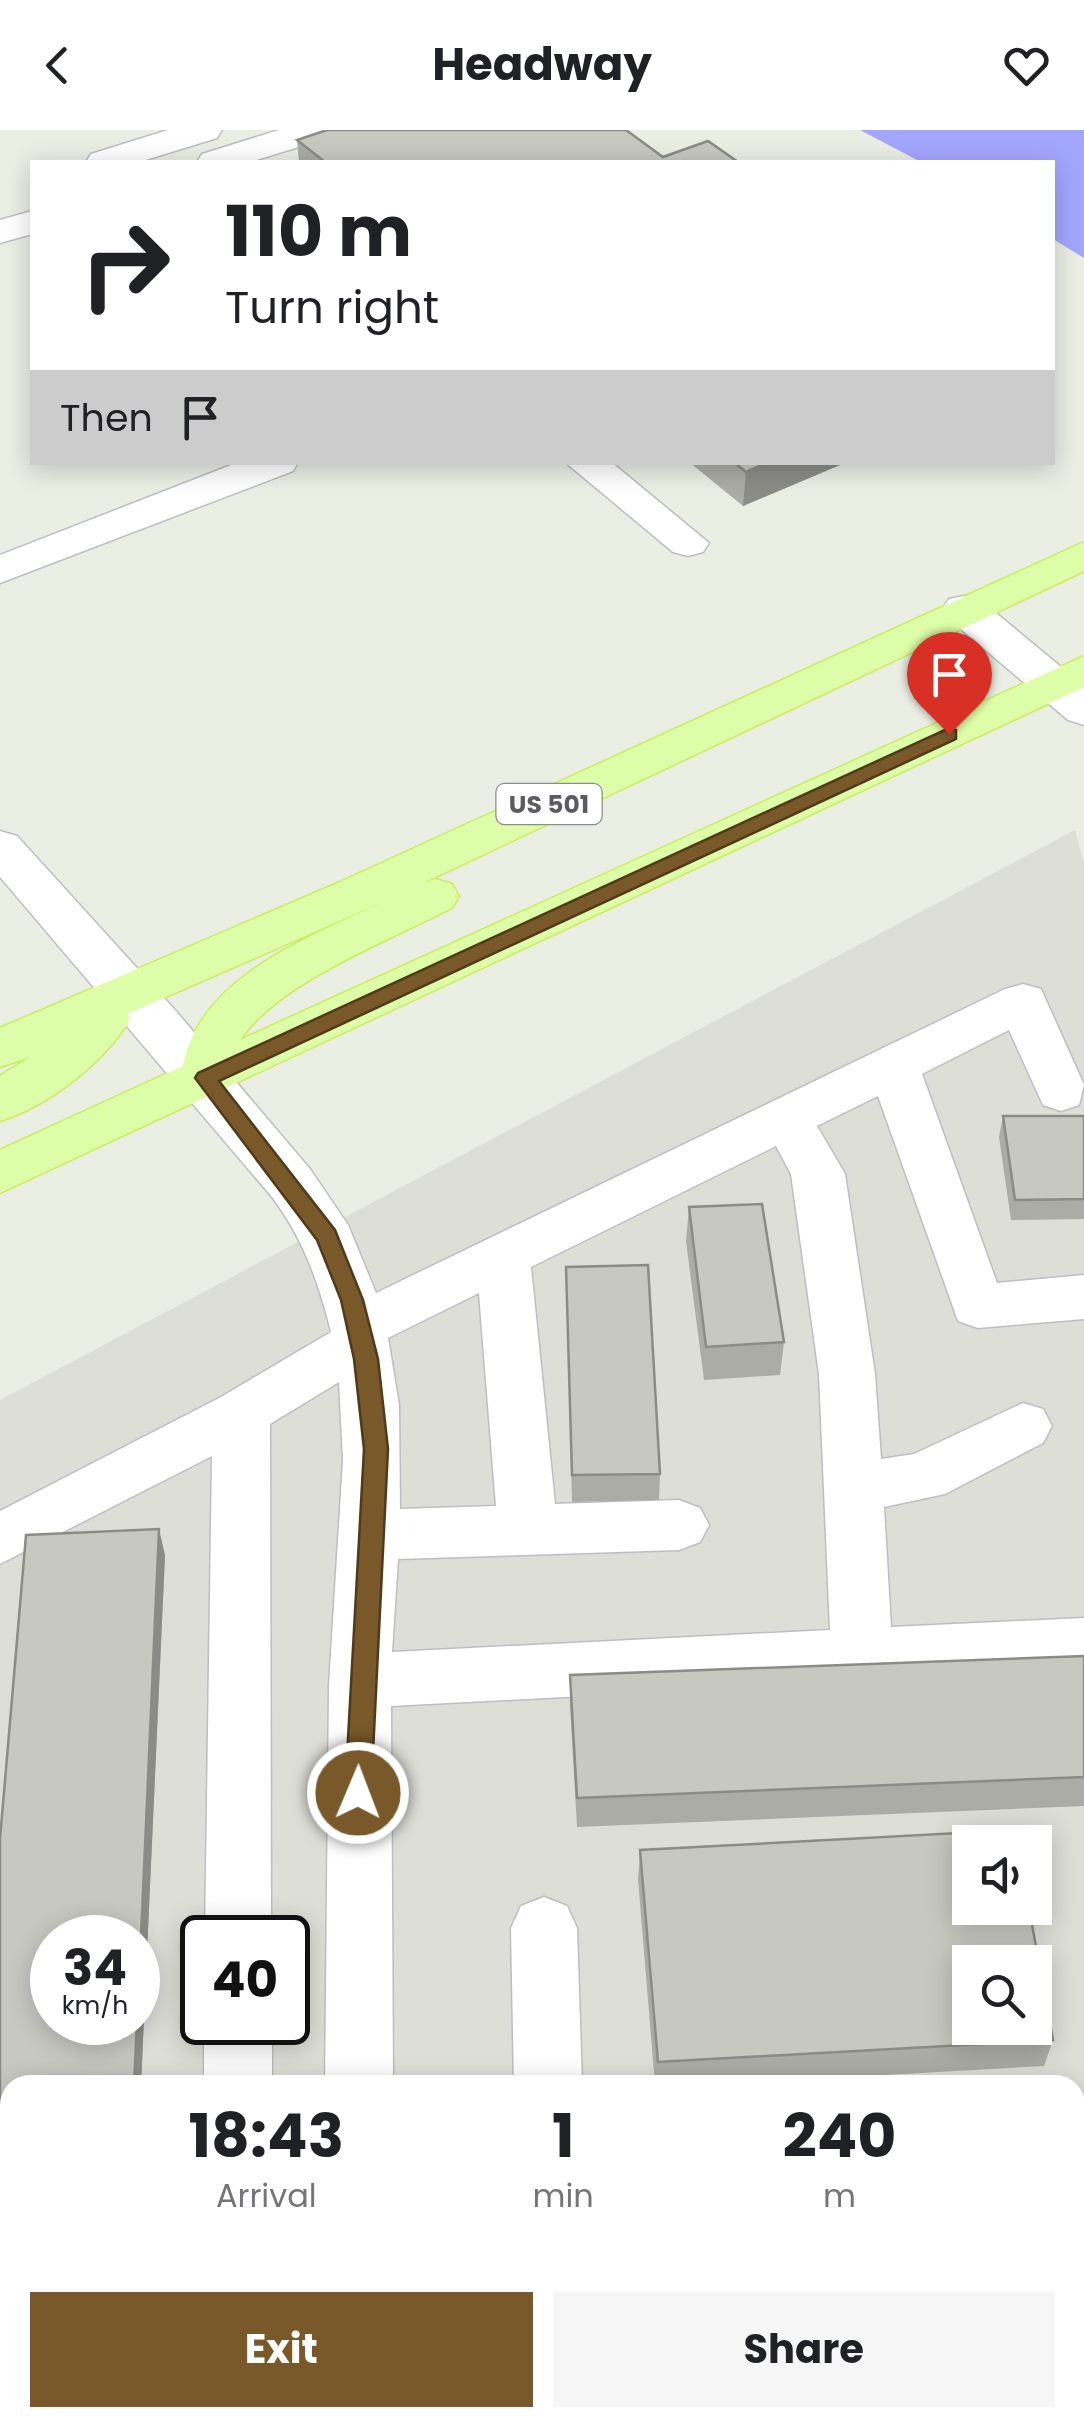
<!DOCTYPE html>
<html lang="en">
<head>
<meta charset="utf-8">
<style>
	:root { --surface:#fff; --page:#f6f6f6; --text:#202124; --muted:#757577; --accent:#79592a }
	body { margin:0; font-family:Poppins,sans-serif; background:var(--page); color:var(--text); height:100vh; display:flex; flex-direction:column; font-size:38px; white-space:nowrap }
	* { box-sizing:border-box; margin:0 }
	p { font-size:32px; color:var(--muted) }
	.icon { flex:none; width:55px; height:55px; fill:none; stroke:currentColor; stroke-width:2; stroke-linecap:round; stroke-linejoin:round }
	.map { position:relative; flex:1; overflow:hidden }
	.sheet { position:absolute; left:0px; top:1945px; width:1085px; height:352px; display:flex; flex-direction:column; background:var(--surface); border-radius:30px 30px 0 0; box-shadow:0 5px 25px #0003 }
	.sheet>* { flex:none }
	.hud { position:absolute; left:30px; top:30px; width:1025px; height:305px; border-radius:0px; box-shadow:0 5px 25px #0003; background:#fff; color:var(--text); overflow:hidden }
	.controls { position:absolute; left:952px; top:1695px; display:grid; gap:20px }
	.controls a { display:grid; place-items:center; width:100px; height:100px; border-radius:0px; background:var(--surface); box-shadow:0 5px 25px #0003; font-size:50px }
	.speed { position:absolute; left:30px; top:1785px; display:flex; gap:20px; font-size:50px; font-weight:700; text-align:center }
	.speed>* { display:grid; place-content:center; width:130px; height:130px; border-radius:50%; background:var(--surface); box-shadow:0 5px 25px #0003; line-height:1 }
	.speed small { font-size:25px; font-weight:400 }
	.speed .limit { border:5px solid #111; border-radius:15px; background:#fff; color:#111 }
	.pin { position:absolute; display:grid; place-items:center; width:85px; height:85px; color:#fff; margin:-102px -42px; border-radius:50% 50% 50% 0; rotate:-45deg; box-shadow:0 0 10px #0007 }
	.pin .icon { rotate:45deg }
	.me { position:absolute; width:110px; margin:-55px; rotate:1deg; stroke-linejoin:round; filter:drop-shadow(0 0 8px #0008) }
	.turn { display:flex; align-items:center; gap:35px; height:210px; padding:0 30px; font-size:45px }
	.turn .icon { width:130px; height:130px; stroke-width:2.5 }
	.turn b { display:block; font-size:70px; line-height:85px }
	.then { display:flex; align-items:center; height:95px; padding:0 30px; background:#0003; gap:20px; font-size:38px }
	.eta { display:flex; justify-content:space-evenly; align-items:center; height:170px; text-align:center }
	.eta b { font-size:60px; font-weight:700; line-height:70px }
	.cta { display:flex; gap:20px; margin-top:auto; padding:20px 30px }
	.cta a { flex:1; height:115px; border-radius:0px; background:var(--accent); color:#fff; font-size:40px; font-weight:700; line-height:115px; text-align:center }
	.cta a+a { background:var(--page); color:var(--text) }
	header { display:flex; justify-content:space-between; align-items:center; height:130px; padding:0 30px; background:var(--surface); font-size:45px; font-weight:700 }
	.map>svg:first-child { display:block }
</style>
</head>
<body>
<header><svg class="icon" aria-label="back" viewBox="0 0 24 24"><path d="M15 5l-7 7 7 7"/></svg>Headway<svg class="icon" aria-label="heart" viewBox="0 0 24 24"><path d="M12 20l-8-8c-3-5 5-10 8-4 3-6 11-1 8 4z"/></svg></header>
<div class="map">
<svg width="1084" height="2296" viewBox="0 0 1084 2296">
	<rect width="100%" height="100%" fill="#eaeee3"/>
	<path fill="#dddfd7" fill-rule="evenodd" d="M1075 700 1084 734V2296H0V1270ZM970 1712H1035V1778H970ZM52 1808H138V1892H52ZM202 1808H288V1892H202ZM970 1832H1035V1898H970ZM10 1955H1075V2288H10Z"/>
	<path fill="#a3a6fd" d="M860 0H1084V128L1053 109 1052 32H921Z"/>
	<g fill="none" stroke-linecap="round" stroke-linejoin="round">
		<g stroke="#bebdc4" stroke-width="3">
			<path id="minor" d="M168 0H222L217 8 139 32H86L91 24Z
				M279 0H333L328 8 250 32H197L202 24Z
				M32 81V104L0 113V90Z
				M239 332H298L293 341 0 453V425Z
				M565 332H611L709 413 703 422 688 426 673 422Z
				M964 466 979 469 1084 556V595L1068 590 949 489 942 479 949 469Z
				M0 701 17 706 175 880 310 1039 348 1095 376 1163 1005 859 1023 854 1041 859 1084 955 1079 975 1061 981 1043 975 1009 900 922 944 997 1153 1084 1145V1189L978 1198 958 1191 878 966 817 996 845 1044 875 1244 881 1329 914 1324 1023 1273 1043 1279 1052 1296 1043 1313 945 1364 884 1377 891 1497 1084 1488V1540L391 1576 393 1955H325L329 1555 343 1330 339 1252 270 1294 271 1808H205L212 1326 0 1434V1381L221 1267 331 1202C319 1153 303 1108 272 1067L0 747ZM776 1016 791 1044 819 1244 830 1500 392 1522 398 1429 679 1420 700 1412 709 1395 700 1378 679 1370 555 1374 531 1137ZM479 1163 496 1376 400 1379 399 1275 388 1208Z
				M544 1767 567 1776 577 1798 582 1955H514L511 1798 521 1776Z
				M204 1892H272V1955H204Z
				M1075 2044H1084V2114H1075Z
				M10 2217V2288H18L0 2292V2218Z
				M328 2288H402L403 2296H329Z"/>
		</g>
		<g stroke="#caee5b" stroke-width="3">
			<path id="major" d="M1084 412V441L423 753 435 749 452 754 459 766 452 778C390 810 279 852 240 910L1084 526V557L0 1063V1020L183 936C200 846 310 807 385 771L127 884 130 889C105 932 47 977 0 991V946L30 927 0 937V898L340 752Z"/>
		</g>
		<use href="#minor" fill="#fff" fill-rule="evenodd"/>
		<use href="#major" fill="#defda8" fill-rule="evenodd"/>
	</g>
	<path fill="#abaca5" d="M297 10 663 27 738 32H299Z
		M689 332H847L743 376Z
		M1003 986H1084V1089L1011 1090 999 1007Z
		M689 1077 784 1212 780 1245 704 1250 686 1111Z
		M566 1137 660 1344 659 1370 572 1372Z
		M165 1425 141 1955H10V2230H0V1709Z
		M1084 1526V1676L577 1697 570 1576V1545Z
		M640 1720 1053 1910 1044 1936 707 1955H655L638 1749Z"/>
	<path fill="#8b8c86" d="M768 332H847L743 376 746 342Z
		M159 1399 165 1425 141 1955H134Z"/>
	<path fill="#c7c8c0" stroke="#8b8c86" stroke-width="2.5" fill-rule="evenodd" d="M327 0H626L663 27 708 11 738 32H325L297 10Z
		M734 332H768L746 342Z
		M1003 986H1084V1069L1015 1070Z
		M762 1074 784 1212 706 1217 689 1077Z
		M648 1135 660 1344 572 1345 566 1137Z
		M159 1399 138 1875V1808H52V1892H137L134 1955H10V2211L0 2212V1709L26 1405Z
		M1084 1526V1647L577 1668 570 1545Z
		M1015 1700 1017 1712H970V1778H1029L1053 1910 658 1932 640 1720ZM970 1832H1035V1898H970Z
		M1075 2281 1078 2296H602L601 2288H1075Z"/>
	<path fill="#79592a" stroke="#4f3a1b" stroke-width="2.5" d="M949 598 956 600V609L219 951 335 1100 363 1170 378 1229 388 1319 371 1663 368 1671H349L345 1663 364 1319 354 1229 341 1170 317 1110 195 948 198 943Z"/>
	<g text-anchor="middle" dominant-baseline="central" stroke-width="8" stroke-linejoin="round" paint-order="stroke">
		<rect fill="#fff" stroke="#8d8c92" stroke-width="2.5" x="496.5" y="654" width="105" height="40" rx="8"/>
		<g font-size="25" font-weight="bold" fill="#5c5b63">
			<text x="549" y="674">US 501</text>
		</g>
	</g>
</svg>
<div class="controls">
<a><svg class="icon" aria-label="sound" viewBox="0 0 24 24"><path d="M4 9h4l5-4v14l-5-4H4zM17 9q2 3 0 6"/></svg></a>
<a><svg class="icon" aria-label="search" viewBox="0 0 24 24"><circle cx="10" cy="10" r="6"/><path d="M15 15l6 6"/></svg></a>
</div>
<div class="speed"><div>34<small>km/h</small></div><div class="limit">40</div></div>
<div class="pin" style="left:949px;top:604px;background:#d93025"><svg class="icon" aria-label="arrive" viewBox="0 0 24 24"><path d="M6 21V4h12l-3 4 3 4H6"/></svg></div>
<svg class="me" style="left:358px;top:1663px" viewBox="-20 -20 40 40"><circle r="17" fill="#79592a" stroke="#fff" stroke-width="3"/><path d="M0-11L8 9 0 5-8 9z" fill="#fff"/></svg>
<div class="hud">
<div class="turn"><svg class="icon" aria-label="right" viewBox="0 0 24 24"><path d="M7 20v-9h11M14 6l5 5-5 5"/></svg><div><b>110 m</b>Turn right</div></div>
<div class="then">Then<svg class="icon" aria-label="arrive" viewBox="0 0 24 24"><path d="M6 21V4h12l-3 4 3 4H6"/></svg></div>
</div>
<section class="sheet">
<div class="eta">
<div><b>18:43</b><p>Arrival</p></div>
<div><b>1</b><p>min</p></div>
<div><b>240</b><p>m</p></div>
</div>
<div class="cta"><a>Exit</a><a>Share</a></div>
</section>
</div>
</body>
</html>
